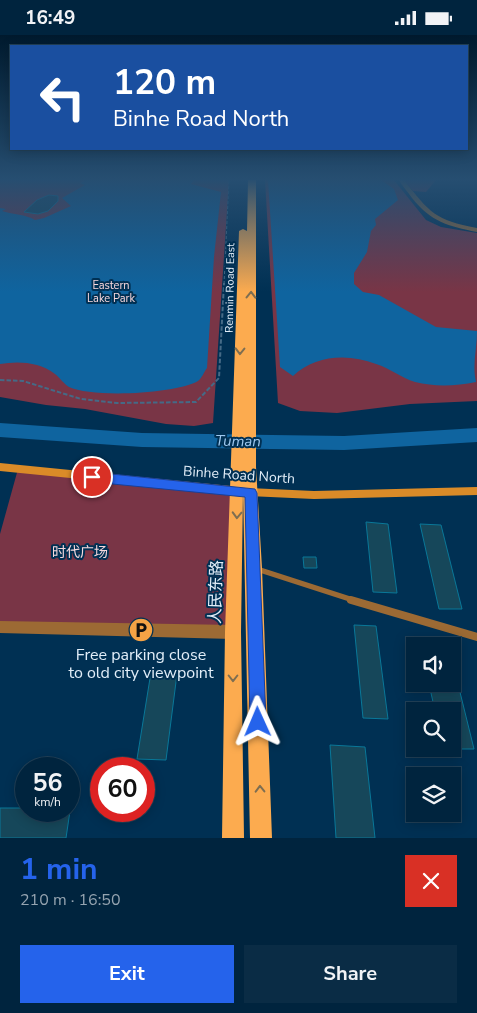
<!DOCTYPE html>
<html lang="en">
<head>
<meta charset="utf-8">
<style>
	:root { --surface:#00243e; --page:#0a2c45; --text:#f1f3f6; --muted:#95a4b0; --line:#224158; --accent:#2563eb }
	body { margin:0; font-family:"Nunito Sans","Noto Sans SC",sans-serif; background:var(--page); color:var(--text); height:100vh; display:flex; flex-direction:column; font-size:19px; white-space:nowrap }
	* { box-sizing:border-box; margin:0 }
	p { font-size:16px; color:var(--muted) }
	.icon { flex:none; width:28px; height:28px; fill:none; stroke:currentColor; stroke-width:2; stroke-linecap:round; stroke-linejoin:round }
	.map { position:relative; height:803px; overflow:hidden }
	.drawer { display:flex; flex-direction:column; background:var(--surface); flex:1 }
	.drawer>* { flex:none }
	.banner { position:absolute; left:10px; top:10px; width:458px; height:105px; border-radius:0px; box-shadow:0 2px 12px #0003,0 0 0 1px var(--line); background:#1a4fa0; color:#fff; overflow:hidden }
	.buttons { position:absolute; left:406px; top:602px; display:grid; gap:10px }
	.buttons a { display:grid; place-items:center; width:55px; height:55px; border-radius:0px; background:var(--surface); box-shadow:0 2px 12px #0003,0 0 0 1px var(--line); font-size:25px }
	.speed { position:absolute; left:15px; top:722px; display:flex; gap:10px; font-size:25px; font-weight:700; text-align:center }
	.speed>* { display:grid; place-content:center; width:65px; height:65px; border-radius:50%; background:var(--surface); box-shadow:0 2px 12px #0003,0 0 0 1px var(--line); line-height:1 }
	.speed small { font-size:12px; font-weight:400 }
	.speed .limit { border:8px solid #d22; background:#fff; color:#111 }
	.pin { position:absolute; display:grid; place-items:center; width:42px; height:42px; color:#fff; margin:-21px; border:2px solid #fff; border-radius:50%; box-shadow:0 1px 5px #0007 }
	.me { position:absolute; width:55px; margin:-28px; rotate:359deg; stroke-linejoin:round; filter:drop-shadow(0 0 4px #0008) }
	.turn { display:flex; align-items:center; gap:18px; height:105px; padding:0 20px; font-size:22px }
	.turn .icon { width:65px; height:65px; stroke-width:2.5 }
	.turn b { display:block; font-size:35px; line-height:42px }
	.round { display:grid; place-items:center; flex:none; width:52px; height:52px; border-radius:0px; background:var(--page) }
	.summary { display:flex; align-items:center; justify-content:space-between; height:85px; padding:0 20px }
	h1 { font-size:30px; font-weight:700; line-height:38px; color:var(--accent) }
	.button { display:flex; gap:10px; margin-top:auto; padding:10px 20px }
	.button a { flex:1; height:58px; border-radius:0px; background:var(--accent); color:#fff; font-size:20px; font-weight:700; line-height:58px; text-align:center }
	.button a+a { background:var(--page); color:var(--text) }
	.status { display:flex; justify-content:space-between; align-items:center; height:35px; padding:0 25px; background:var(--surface); direction:ltr }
	.status svg { height:14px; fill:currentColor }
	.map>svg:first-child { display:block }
</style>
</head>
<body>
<div class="status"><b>16:49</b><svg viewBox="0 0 49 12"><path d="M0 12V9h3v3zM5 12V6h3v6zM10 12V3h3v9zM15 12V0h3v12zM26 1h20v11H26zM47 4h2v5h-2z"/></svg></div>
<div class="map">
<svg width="477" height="803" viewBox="0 0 477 803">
	<rect width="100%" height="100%" fill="#003053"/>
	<path fill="#793546" d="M0 145H229L213 388 194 391 166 389 85 374 46 370 0 362Z
		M265 145H394L426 185 441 192 477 198V366L410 369 337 378 300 376 278 368Z
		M404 145H436L426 157 413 156Z
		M18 434 238 457 233 597 0 592V499Z"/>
	<path fill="#0f649f" d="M86 145H194L191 149 221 157 214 222 207 333C204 337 202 343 198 346 176 359 92 363 69 352 64 349 60 343 55 339 39 327 19 326 0 329V173L6 174 2 176C14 180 25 179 35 185L44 183 71 171 62 163 85 150 80 148Z
		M268 145H381L394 154 398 165 375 184 376 190 371 196 367 217 354 238V249L363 257 379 260 436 292 477 296C477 314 472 330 476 347 456 351 435 352 415 347 401 343 390 333 376 329 348 318 315 320 293 341L280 332Z"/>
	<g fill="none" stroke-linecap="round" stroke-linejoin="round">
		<path fill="#0f649f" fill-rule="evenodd" d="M0 388 142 398 344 401 477 393V407L344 415 142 412 0 402Z"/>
	</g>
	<path fill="#16475a" stroke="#097899" d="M49 160 58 161V166L48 176 38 179 24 177 37 165Z
		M366 487 388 489 397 558 373 557Z
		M420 489 441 490 462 574H439Z
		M303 522H316L317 533H304Z
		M354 590 376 591 388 684 363 683Z
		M151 637 177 639 166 725 137 724Z
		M429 649H458L474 714H452V676H435Z
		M330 710 365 712 375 803H336Z
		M0 773H26V776H70L66 803H0Z"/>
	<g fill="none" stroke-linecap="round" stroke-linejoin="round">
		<path stroke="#456a86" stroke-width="1" stroke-dasharray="3 2" stroke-linecap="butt" d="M224 249 229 145"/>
		<path stroke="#456a86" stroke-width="2" stroke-dasharray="4.5 2" stroke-linecap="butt" d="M0 345 23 346 81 364 117 368 196 367 219 343 224 248"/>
		<path stroke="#9c6a34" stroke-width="5.5" d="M257 534 356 566"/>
		<path stroke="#9c6a34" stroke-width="8" d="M351 565 477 602"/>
		<path fill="#9c6a34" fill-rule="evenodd" d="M399 145H404C430 178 435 185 477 193V197C448 191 431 187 412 163 408 157 402 151 399 145Z
			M0 586 233 590 238 592 240 597 238 602 233 604 0 598Z"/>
		<path fill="#da8b28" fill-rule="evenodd" d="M0 428 251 453 314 456 477 452V460L314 464 251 461 0 436Z"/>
		<path fill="#fcab4f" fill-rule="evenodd" d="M248 145H256V432L262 533 272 803H250L243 456 241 597 244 803H222L225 597 239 196 243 194 247 196 246 249Z"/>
	</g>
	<defs><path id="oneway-chevron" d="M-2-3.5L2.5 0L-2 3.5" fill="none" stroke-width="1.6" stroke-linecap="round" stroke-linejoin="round" transform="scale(1.25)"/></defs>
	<g stroke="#7e6e51">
		<use href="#oneway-chevron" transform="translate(251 260) rotate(-89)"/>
		<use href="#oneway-chevron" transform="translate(240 316) rotate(91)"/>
		<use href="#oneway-chevron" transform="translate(237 480) rotate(92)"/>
		<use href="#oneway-chevron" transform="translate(233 643) rotate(90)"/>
		<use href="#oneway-chevron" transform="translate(260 754) rotate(-91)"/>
	</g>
	<linearGradient id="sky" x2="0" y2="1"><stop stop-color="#001a2e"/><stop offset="0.56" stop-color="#264e71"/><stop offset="1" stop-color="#264e71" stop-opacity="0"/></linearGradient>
	<rect width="477" height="257" fill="url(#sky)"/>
	<path fill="#2563eb" stroke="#184099" d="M92 437 255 454 257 458 266 687 264 693 258 696 252 693 250 687 245 462 92 447 87 445 85 442 87 438Z"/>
	<defs>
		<g id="parking-disc" transform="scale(1.25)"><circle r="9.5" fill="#f5a345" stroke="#003053"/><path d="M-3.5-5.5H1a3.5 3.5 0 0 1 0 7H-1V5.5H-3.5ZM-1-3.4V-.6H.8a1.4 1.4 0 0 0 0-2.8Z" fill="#111"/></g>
	</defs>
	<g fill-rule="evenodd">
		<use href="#parking-disc" x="141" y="595"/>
	</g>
	<g text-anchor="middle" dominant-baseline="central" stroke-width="4" stroke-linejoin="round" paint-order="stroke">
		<g font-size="11" fill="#f7d8dd" stroke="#003053">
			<text x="111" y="250">Eastern<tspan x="111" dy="13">Lake Park</tspan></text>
		</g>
		<g font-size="11" fill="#e2eef9" stroke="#003053">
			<text transform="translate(230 253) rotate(-89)">Renmin Road East</text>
		</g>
		<g font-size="14" fill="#e2eef9" stroke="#003053">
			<text transform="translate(239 440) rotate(4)">Binhe Road North</text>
		</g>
		<g font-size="14" fill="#f7d8dd" stroke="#003053">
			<text x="80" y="517">时代广场</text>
		</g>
		<g font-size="15" font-style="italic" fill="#9ec9f0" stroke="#003053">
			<text transform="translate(238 406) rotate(1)">Tuman</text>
		</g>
		<g font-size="16" fill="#e2eef9" stroke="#003053">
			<text transform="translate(216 557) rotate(-88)">人民东路</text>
		</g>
		<g font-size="16" fill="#e2eef9" stroke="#003053">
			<text x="141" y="620">Free parking close<tspan x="141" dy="18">to old city viewpoint</tspan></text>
		</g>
	</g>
</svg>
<div class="buttons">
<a><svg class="icon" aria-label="sound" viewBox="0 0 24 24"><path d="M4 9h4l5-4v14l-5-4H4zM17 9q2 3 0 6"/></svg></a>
<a><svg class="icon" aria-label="search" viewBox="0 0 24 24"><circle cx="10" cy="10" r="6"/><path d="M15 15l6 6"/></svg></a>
<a><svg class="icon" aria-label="layers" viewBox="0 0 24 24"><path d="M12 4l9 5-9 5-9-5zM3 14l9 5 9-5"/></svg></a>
</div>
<div class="speed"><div>56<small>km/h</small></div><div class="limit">60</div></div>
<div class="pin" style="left:92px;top:442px;background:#d93025"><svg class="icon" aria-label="arrive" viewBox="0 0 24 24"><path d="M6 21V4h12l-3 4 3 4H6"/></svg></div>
<svg class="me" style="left:258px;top:687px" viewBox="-20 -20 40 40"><path d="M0-17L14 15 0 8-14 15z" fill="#2563eb" stroke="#fff" stroke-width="4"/></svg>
<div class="banner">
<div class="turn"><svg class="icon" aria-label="left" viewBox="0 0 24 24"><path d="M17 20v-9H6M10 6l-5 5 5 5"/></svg><div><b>120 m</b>Binhe Road North</div></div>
</div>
</div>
<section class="drawer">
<div class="summary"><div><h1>1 min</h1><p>210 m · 16:50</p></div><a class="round" style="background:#d93025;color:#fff"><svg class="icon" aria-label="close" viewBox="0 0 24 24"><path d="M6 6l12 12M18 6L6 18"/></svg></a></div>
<div class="button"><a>Exit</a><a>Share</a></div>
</section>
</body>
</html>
